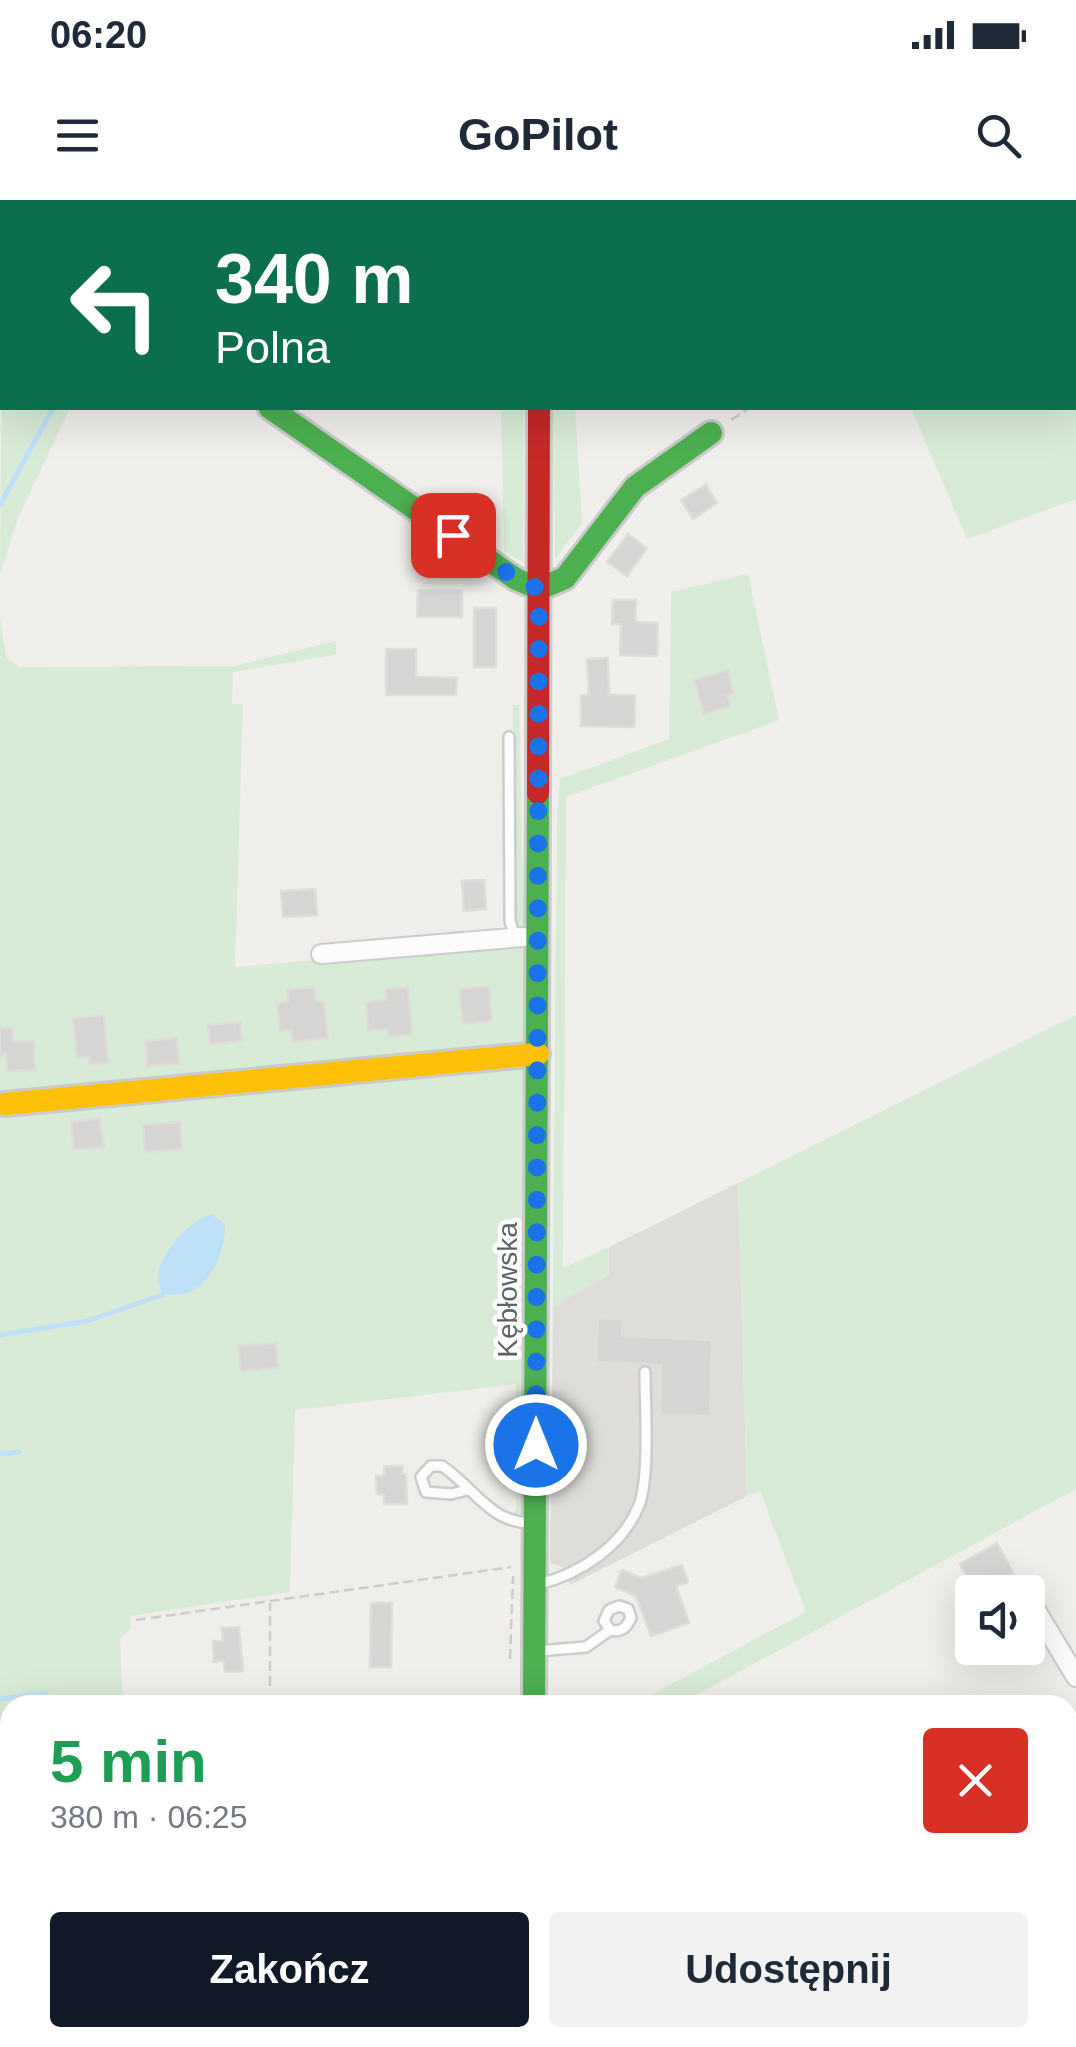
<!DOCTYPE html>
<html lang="pl">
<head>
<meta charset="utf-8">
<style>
	:root { --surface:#fff; --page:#f2f2f3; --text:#1f2937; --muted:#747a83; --accent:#111827 }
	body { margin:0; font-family:Arial,sans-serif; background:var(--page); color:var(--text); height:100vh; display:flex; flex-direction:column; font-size:38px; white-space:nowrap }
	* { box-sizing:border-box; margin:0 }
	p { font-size:32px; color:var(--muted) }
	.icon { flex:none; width:55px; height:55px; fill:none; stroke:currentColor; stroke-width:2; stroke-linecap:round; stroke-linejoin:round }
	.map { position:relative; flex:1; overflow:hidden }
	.drawer { position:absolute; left:0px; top:1495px; width:1078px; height:352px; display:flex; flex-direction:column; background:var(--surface); border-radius:30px 30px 0 0; box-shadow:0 10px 40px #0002 }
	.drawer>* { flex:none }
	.guide { position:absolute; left:0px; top:0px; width:1078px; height:210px; box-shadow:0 10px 40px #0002; background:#0b6e4f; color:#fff; overflow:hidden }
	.buttons { position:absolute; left:955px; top:1375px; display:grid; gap:20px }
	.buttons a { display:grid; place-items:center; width:90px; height:90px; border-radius:10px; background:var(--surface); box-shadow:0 10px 40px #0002; font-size:50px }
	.pin { position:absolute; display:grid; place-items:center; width:85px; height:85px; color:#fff; margin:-42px; border-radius:20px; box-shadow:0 5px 15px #0006 }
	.me { position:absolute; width:110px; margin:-55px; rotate:0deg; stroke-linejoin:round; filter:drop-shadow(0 0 8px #0008) }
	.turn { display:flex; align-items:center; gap:35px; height:210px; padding:0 50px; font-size:45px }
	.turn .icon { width:130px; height:130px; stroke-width:2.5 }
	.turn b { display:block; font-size:70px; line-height:85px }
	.round { display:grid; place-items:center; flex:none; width:105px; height:105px; border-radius:10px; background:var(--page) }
	.headline { display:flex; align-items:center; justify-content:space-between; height:170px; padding:0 50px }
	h1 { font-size:60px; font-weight:700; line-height:75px; color:#1e9e55 }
	.button { display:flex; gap:20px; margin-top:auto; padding:20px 50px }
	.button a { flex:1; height:115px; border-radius:10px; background:var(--accent); color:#fff; font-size:40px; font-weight:700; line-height:115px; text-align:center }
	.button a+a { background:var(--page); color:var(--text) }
	.status { display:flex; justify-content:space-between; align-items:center; height:70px; padding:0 50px; background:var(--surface); direction:ltr }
	.status svg { height:28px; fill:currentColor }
	header { display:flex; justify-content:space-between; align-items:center; height:130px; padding:0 50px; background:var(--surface); font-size:45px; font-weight:700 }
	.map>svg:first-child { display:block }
</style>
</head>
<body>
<div class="status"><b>06:20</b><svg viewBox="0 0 49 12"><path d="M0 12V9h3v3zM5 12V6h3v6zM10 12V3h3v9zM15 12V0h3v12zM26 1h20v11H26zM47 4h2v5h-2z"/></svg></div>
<header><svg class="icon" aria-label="menu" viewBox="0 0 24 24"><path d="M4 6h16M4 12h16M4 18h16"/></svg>GoPilot<svg class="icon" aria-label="search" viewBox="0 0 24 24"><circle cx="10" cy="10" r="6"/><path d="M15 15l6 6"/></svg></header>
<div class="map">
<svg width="1076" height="1847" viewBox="0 0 1076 1847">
	<rect width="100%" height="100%" fill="#efeeea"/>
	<path fill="#dfddda" d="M738 983 747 1296 570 1385 565 1368 550 1363 553 1106 609 1075V1047Z"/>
	<path fill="#d8ebd6" d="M1059 0H1076V299L967 339 911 208H1075V2H1055Z
		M2 165V208H70L18 318 0 374Z
		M501 208H524L523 362 504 351Z
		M553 208H575L582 323 555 359Z
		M748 374 779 520 566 597 563 1068 609 1047V1075L553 1106 557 611 560 579 669 539 671 392Z
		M0 414 6 457 19 467 235 466 336 441V455L233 472 232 504H243L235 767 525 742 523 1317 511 1318 516 1309V1184L295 1210 290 1392 130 1416 131 1428 120 1439 123 1505H10V1838H210L202 1847H0Z
		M513 505H519L524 728 515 724Z
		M1076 815V1289L678 1505H632L806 1412 760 1291 747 1296 738 983Z"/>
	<path fill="#bfe0f9" d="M211 1014 225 1024C225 1049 214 1083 187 1093 181 1095 170 1094 162 1095 161 1089 158 1084 158 1078 159 1052 189 1022 211 1014Z"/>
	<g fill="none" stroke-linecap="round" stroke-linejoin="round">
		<path stroke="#bfe0f9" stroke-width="5" d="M0 305 53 208
			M0 1135 87 1121 162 1095
			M0 1254 19 1252
			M0 1499 46 1493
			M0 1611 10 1609
			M0 1717 10 1715
			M0 1847 20 1838"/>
	</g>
	<path fill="#d6d5d3" stroke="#deddd9" stroke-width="2.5" d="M706 285 717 303 693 319 681 300Z
		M628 334 647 348 627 376 607 362Z
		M418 390H462V417H417Z
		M613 400H636L635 422 658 423 657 456 620 455 621 424H612Z
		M474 408H496V467H474Z
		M386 449H416V477L457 478 456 495H386Z
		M608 458 609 495H635L634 527 581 526V495H589L587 459Z
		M728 470 734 493 727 495 731 506 704 514 694 480Z
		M484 680 486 709 464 711 462 681Z
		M315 689 317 715 283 717 281 691Z
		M489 786 492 821 463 824 459 789Z
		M314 787 315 800 324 802 328 838 293 842 292 830 280 831 277 803 288 801 287 790Z
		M408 787 412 835 388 837V829L368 831 366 802 386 800 385 789Z
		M104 815 108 863 90 864 89 857 77 858 73 818Z
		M240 822 242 841 210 844 208 825Z
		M0 828H12L13 842 34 841 35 870 7 871 6 854 0 856Z
		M177 838 179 864 147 866 145 841Z
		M100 918 104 947 74 950 71 922Z
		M180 922 182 949 145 952 143 925Z
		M598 1118 623 1119 622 1136 712 1140 710 1216 660 1215 661 1165 596 1162Z
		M276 1143 278 1168 241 1171 238 1146Z
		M384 1266H402V1274H406L407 1304H384V1295L377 1294 376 1276H384Z
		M997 1343 1014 1374 976 1392 960 1364Z
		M682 1365 688 1382 676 1386 689 1423 651 1436 636 1396 615 1387 622 1370 641 1378Z
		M371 1403H392L391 1467H370Z
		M239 1427 243 1471 225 1472 224 1461 214 1462 213 1441H223L222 1428Z"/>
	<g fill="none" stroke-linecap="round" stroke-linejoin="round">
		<g stroke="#cbcccc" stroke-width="14">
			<path id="lane" d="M509 537 510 721 513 731 518 734
				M467 1290 451 1294 426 1292 421 1277 431 1266H442C474 1287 490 1324 533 1323
				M539 1384C580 1374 623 1346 639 1305 650 1277 645 1205 645 1172
				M538 1451 586 1447 610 1430C621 1433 626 1428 631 1418L628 1409 619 1406 609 1410 604 1421 610 1430
				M312 1838 315 1847"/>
		</g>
		<g stroke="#cbcccc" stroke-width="22">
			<path id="street" d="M0 16 2 17
				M0 176 2 173
				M321 754 523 737
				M1028 1397 1076 1477"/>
		</g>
		<g stroke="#cacacb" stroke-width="28">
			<path id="fast" d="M548 2 549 0
				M270 208 516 379 539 389 565 378 635 287 711 233
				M534 1505 538 593"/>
		</g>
		<g stroke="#cacacb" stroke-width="28">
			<path id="slow" d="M5 904 538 854
				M405 1847 409 1838"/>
		</g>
		<g stroke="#cacacb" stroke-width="28">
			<path id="jam" d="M538 593 539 208"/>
		</g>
		<path stroke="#cacfcc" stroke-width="2.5" stroke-dasharray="10 5" stroke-linecap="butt" d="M1075 19 1076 18
			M731 220 750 208
			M136 1420 511 1367
			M510 1459 513 1376
			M270 1486V1403
			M428 1842 438 1847"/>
		<use href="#lane" stroke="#fdfcfc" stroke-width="9"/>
		<use href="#street" stroke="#fdfcfc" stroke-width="18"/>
		<use href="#fast" stroke="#4caf50" stroke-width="22"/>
		<use href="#slow" stroke="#ffc107" stroke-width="22"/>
		<use href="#jam" stroke="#c62828" stroke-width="22"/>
	</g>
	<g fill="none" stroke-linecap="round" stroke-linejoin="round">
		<path stroke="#1a73e8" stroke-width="18" stroke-dasharray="0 32.4" d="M453 335 516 379 539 389 536 1245"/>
	</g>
	<g text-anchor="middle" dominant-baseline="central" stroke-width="9" stroke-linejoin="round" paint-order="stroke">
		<g font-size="28" fill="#5f6368" stroke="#fff">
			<text transform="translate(507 1090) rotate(-90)">Kębłowska</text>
		</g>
	</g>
</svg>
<div class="buttons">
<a><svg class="icon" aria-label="sound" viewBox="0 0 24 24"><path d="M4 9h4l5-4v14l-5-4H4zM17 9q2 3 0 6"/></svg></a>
</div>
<div class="pin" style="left:453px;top:335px;background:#d93025"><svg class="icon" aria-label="arrive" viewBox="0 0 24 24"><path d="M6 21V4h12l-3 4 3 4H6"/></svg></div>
<svg class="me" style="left:536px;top:1245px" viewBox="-20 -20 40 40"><circle r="17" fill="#1a73e8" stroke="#fff" stroke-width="3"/><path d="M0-11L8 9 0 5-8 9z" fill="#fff"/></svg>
<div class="guide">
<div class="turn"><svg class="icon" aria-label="left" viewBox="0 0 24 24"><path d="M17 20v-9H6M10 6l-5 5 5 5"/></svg><div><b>340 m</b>Polna</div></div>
</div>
<section class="drawer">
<div class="headline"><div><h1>5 min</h1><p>380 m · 06:25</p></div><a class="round" style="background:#d93025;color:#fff"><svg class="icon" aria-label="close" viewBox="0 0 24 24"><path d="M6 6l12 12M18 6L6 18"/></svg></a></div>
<div class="button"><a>Zakończ</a><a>Udostępnij</a></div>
</section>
</div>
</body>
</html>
